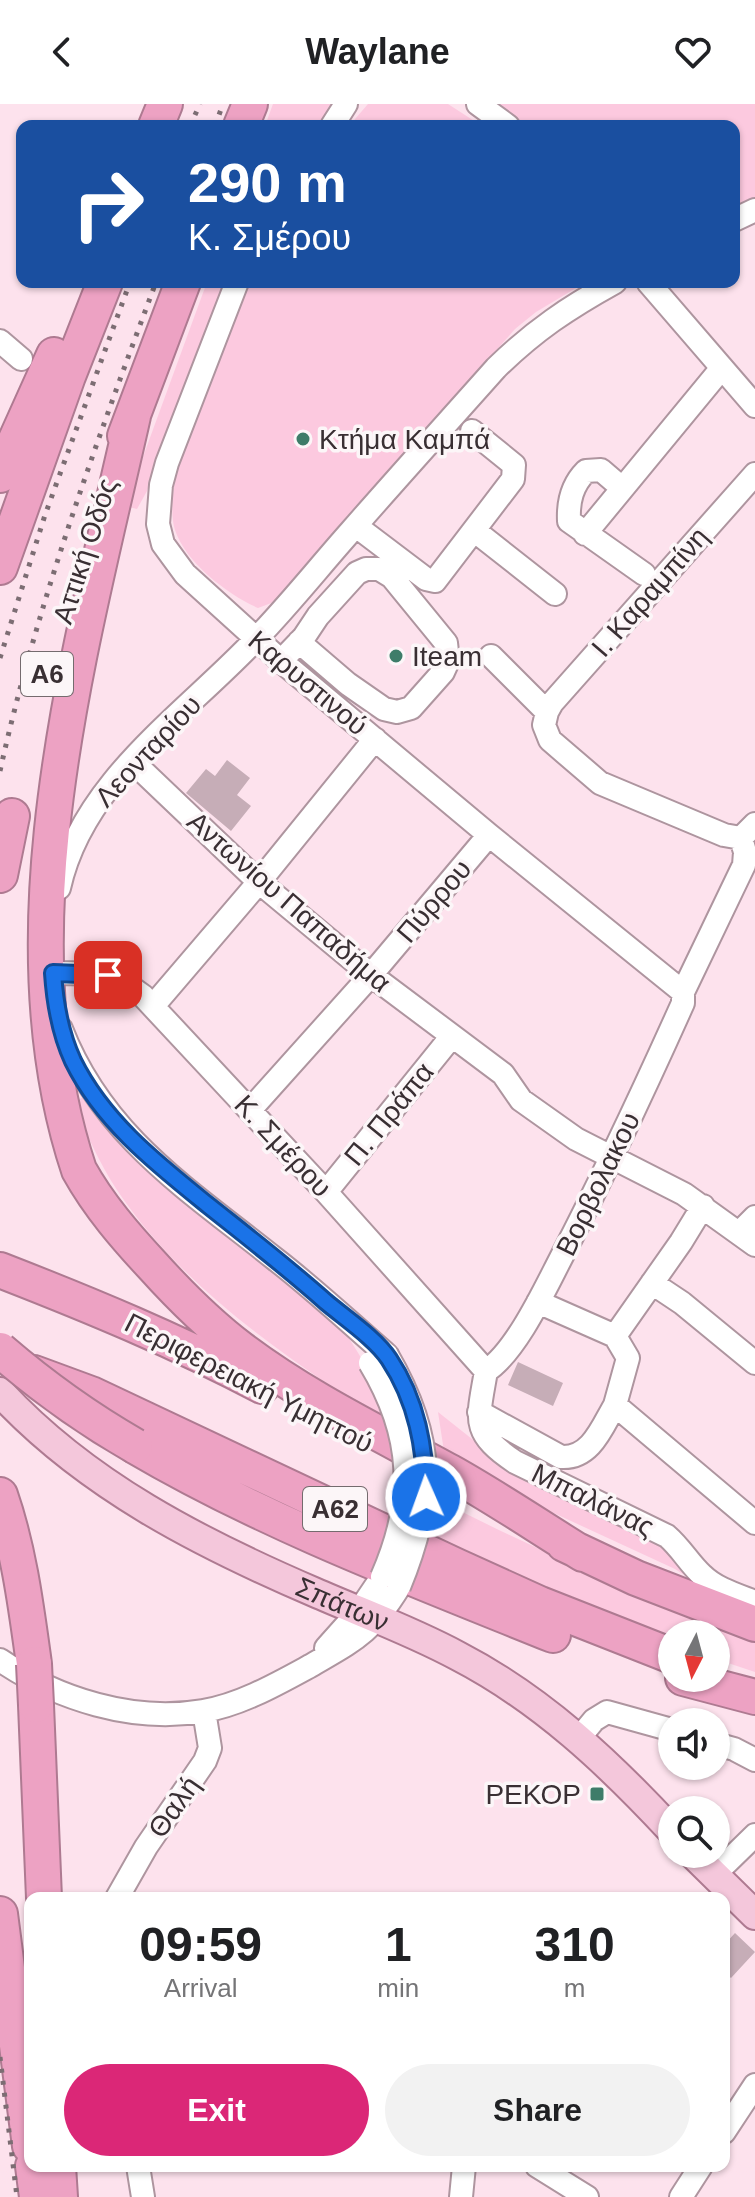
<!DOCTYPE html>
<html lang="en">
<head>
<meta charset="utf-8">
<style>
	:root { --surface:#fff; --page:#f2f2f2; --text:#202124; --muted:#757577; --accent:#db2777 }
	body { margin:0; font-family:Helvetica,sans-serif; background:var(--page); color:var(--text); height:100vh; display:flex; flex-direction:column; font-size:30px; white-space:nowrap }
	* { box-sizing:border-box; margin:0 }
	p { font-size:26px; color:var(--muted) }
	.icon { flex:none; width:44px; height:44px; fill:none; stroke:currentColor; stroke-width:2; stroke-linecap:round; stroke-linejoin:round }
	.map { position:relative; flex:1; overflow:hidden }
	.details { position:absolute; left:24px; top:1788px; width:706px; height:280px; display:flex; flex-direction:column; background:var(--surface); border-radius:16px; box-shadow:0 2px 6px #0004 }
	.details>* { flex:none }
	.top-card { position:absolute; left:16px; top:16px; width:724px; height:168px; border-radius:16px; box-shadow:0 2px 6px #0004; background:#1a4fa0; color:#fff; overflow:hidden }
	.needle { width:52px; rotate:186deg }
	.tools { position:absolute; left:658px; top:1516px; display:grid; gap:16px }
	.tools a { display:grid; place-items:center; width:72px; height:72px; border-radius:50%; background:var(--surface); box-shadow:0 2px 6px #0004; font-size:40px }
	.pin { position:absolute; display:grid; place-items:center; width:68px; height:68px; color:#fff; margin:-34px; border-radius:16px; box-shadow:0 4px 12px #0006 }
	.me { position:absolute; width:88px; margin:-44px; rotate:358deg; stroke-linejoin:round; filter:drop-shadow(0 0 6px #0008) }
	.turn { display:flex; align-items:center; gap:28px; height:168px; padding:0 40px; font-size:36px }
	.turn .icon { width:104px; height:104px; stroke-width:2.5 }
	.turn b { display:block; font-size:56px; line-height:68px }
	.eta { display:flex; justify-content:space-evenly; align-items:center; height:136px; text-align:center }
	.eta b { font-size:48px; font-weight:700; line-height:56px }
	.button { display:flex; gap:16px; margin-top:auto; padding:16px 40px }
	.button a { flex:1; height:92px; border-radius:48px; background:var(--accent); color:#fff; font-size:32px; font-weight:700; line-height:92px; text-align:center }
	.button a+a { background:var(--page); color:var(--text) }
	header { display:flex; justify-content:space-between; align-items:center; height:104px; padding:0 40px; background:var(--surface); font-size:36px; font-weight:700 }
	.map>svg:first-child { display:block }
</style>
</head>
<body>
<header><svg class="icon" aria-label="back" viewBox="0 0 24 24"><path d="M15 5l-7 7 7 7"/></svg>Waylane<svg class="icon" aria-label="heart" viewBox="0 0 24 24"><path d="M12 20l-8-8c-3-5 5-10 8-4 3-6 11-1 8 4z"/></svg></header>
<div class="map">
<svg width="755" height="2093" viewBox="0 0 755 2093">
	<rect width="100%" height="100%" fill="#fde2ed"/>
	<path fill="#fcc9df" d="M273 0H333L320 22H265Z
		M368 0H448L482 22H349Z
		M499 0H755V98L734 108V22H527Z
		M207 178H229L180 296 147 387 137 405 125 402Z
		M250 178H586L536 208 515 225 274 498 258 504C227 490 186 459 175 426 158 373 225 229 250 178Z
		M90 989 329 1208C361 1247 375 1278 395 1324 294 1259 185 1188 117 1086 99 1059 86 1028 73 999Z
		M438 1308 501 1358 656 1435 703 1483 675 1465 519 1393 445 1354Z
		M441 1397C543 1450 648 1493 755 1535V1568L716 1555V1530H672V1540L433 1438Z"/>
	<path fill="#c6adb7" d="M227 656 250 674 237 691 251 702 231 727 186 689 206 665 215 672Z
		M518 1258 563 1279 553 1302 508 1281Z
		M735 1829 755 1848 731 1874 724 1868V1841Z"/>
	<g fill="none" stroke-linecap="round" stroke-linejoin="round">
		<g stroke="#ae959f" stroke-width="26">
			<path id="minor" d="M478 0 508 22
				M332 22 346 0
				M734 116 755 106
				M237 178 167 359 161 381 158 420 163 440 185 470 281 557 489 731 683 888V899C644 986 604 1071 560 1156 544 1187 515 1249 486 1267
				M648 178 755 302
				M0 237 21 255
				M622 384 601 366 586 367C572 381 568 397 569 417L644 470
				M356 422 426 475 435 477 513 375 514 361 472 327
				M475 427 555 490
				M585 430 721 265
				M491 552 547 608
				M281 557 304 533 318 512 357 469 366 465H379L392 473 446 539 448 557 443 568 411 604 397 608 384 605 348 580 299 538
				M132 657 259 778 371 871 503 970 521 996 576 1035 684 1090 755 1141
				M741 734 724 731 600 679 550 636 544 621 547 608 552 599 755 370
				M741 734 755 720
				M59 784C82 678 184 611 255 536 289 501 319 463 351 427 399 372 448 318 496 264 535 226 568 204 615 178
				M53 869C95 870 108 865 143 892L326 1088 486 1267
				M683 888 744 761 745 748 741 734
				M153 902 259 778 375 635
				M61 925C103 1033 189 1086 275 1155 314 1185 350 1219 387 1251
				M250 1006 371 871 489 731
				M326 1088 452 932
				M740 1128 755 1113
				M652 1179 682 1199 755 1259
				M538 1198 615 1232 628 1254 615 1301 755 1419
				M615 1232 681 1138 703 1102
				M486 1267C478 1315 470 1328 515 1358L667 1432C681 1444 689 1459 702 1471 716 1485 737 1491 755 1498
				M479 1308 561 1353C591 1355 602 1323 615 1301
				M326 1544 359 1507 382 1473
				M0 1556C57 1595 133 1619 203 1607 240 1601 277 1580 310 1562 356 1535 370 1530 399 1483
				M579 1634 594 1616 607 1608 672 1626
				M716 1640 734 1645 755 1656
				M713 1772 755 1731
				M117 1794 146 1743 205 1657 210 1644 204 1607
				M724 2028 755 1981
				M138 2062 143 2093
				M537 2062 587 2093
				M461 2093 464 2062
				M681 2093 701 2062"/>
		</g>
		<g stroke="#ae7a91" stroke-width="32">
			<g id="major">
				<path id="s1" d="M0 1288C86 1381 200 1439 314 1488 362 1509 412 1527 458 1552 541 1595 609 1659 672 1727"/>
				<path d="M693 1750 755 1811"/>
			</g>
		</g>
		<g stroke="#ae7a91" stroke-width="38">
			<path id="highway" d="M156 22 165 0
				M241 22 250 0
				M133 312C79 551 0 830 79 1066 99 1102 126 1133 153 1162 181 1193 208 1220 241 1245 306 1294 379 1329 450 1368 495 1393 539 1423 583 1450
				M125 332 183 178
				M0 371 54 251
				M0 463 68 272 105 178
				M0 771 12 712
				M0 1166C90 1201 177 1237 262 1282
				M34 1269 91 1290 456 1462 540 1500 672 1552
				M135 1342C266 1419 412 1474 553 1531
				M0 1391C19 1446 26 1502 34 1560
				M564 1440 636 1474 755 1520
				M683 1574 755 1593
				M36 1601 44 1794
				M0 1810 30 2042
				M33 2062 37 2093
				M58 2062 60 2093"/>
		</g>
		<use href="#minor" stroke="#fff" stroke-width="22"/>
		<use href="#major" stroke="#f4c7db" stroke-width="28"/>
		<use href="#highway" stroke="#eda2c3" stroke-width="34"/>
		<path stroke="#7c6d73" stroke-width="5" stroke-dasharray="4 8" stroke-linecap="butt" d="M190 22 200 0
			M215 22 223 0
			M0 554 45 411 130 178
			M0 667C37 500 96 339 156 178
			M0 1953 17 2093"/>
		<g stroke="#ae959f" stroke-width="26" stroke-linecap="butt">
			<path id="minor-bridge" d="M387 1251C436 1335 435 1394 399 1483
				M370 1259C414 1332 416 1395 382 1473"/>
		</g>
		<g stroke="#ae7a91" stroke-width="38" stroke-linecap="butt">
			<path id="highway-bridge" d="M0 1246C43 1283 86 1314 135 1342
				M34 1560 36 1601"/>
		</g>
		<use href="#minor-bridge" stroke="#fff" stroke-width="22"/>
		<use href="#highway-bridge" stroke="#eda2c3" stroke-width="34"/>
	</g>
	<g fill="none" stroke-linecap="round" stroke-linejoin="round">
		<g stroke="#114b97" stroke-width="20">
			<path id="route" d="M108 871 53 869C55 899 60 929 73 957 103 1018 157 1060 209 1102 248 1133 288 1164 326 1198 345 1214 376 1235 389 1255 417 1297 425 1344 426 1393"/>
		</g>
		<use href="#route" stroke="#1a73e8" stroke-width="14"/>
	</g>
	<g fill="#3e7c69" stroke="#fcf6f8" stroke-width="3">
		<circle cx="303" cy="335" r="8"/>
		<circle cx="396" cy="552" r="8"/>
		<rect x="589" y="1682" width="16" height="16" rx="4"/>
	</g>
	<g text-anchor="middle" dominant-baseline="central" stroke-width="7" stroke-linejoin="round" paint-order="stroke">
		<g fill="#fcf6f8" stroke="#746b6e" stroke-width="2">
			<rect x="21" y="548" width="52" height="44" rx="6"/>
			<rect x="303" y="1383" width="64" height="44" rx="6"/>
		</g>
		<g font-size="26" font-weight="bold" fill="#392f33">
			<text x="47" y="570">Α6</text>
			<text x="335" y="1405">Α62</text>
		</g>
		<g font-size="28" fill="#392f33" stroke="#fcf6f8" text-anchor="start">
			<text x="319" y="335">Kτήμα Καμπά</text>
			<text x="412" y="552">Iteam</text>
			<text x="581" y="1690" text-anchor="end">ΡΕΚΟΡ</text>
		</g>
		<g font-size="28" fill="#392f33" stroke="#fcf6f8">
			<text transform="translate(85 447) rotate(-72)">Αττική Οδός</text>
			<text transform="translate(650 488) rotate(-49)">Ι. Καραμπίνη</text>
			<text transform="translate(308 579) rotate(40)">Καρυστινού</text>
			<text transform="translate(148 647) rotate(-47)">Λεονταρίου</text>
			<text transform="translate(434 797) rotate(-50)">Πύρρου</text>
			<text transform="translate(289 798) rotate(41)">Αντωνίου Παπαδήμα</text>
			<text transform="translate(389 1010) rotate(-51)">Π. Πράπα</text>
			<text transform="translate(283 1042) rotate(47)">Κ. Σμέρου</text>
			<text transform="translate(598 1080) rotate(-64)">Βορβολακου</text>
			<text transform="translate(249 1279) rotate(27)">Περιφερειακή Υμηττού</text>
			<text transform="translate(593 1396) rotate(26)">Μπαλάνας</text>
			<text stroke="none"><textPath href="#s1" startOffset="406">Σπάτων</textPath></text>
			<text transform="translate(174 1703) rotate(-55)">Θαλή</text>
		</g>
	</g>
</svg>
<div class="tools">
<a><svg class="needle" viewBox="-14 -14 28 28"><path d="M0-13l5 13h-10z" fill="#e53935"/><path d="M0 13l5-13h-10z" fill="#757577"/></svg></a>
<a><svg class="icon" aria-label="sound" viewBox="0 0 24 24"><path d="M4 9h4l5-4v14l-5-4H4zM17 9q2 3 0 6"/></svg></a>
<a><svg class="icon" aria-label="search" viewBox="0 0 24 24"><circle cx="10" cy="10" r="6"/><path d="M15 15l6 6"/></svg></a>
</div>
<div class="pin" style="left:108px;top:871px;background:#d93025"><svg class="icon" aria-label="arrive" viewBox="0 0 24 24"><path d="M6 21V4h12l-3 4 3 4H6"/></svg></div>
<svg class="me" style="left:426px;top:1393px" viewBox="-20 -20 40 40"><circle r="17" fill="#1a73e8" stroke="#fff" stroke-width="3"/><path d="M0-11L8 9 0 5-8 9z" fill="#fff"/></svg>
<div class="top-card">
<div class="turn"><svg class="icon" aria-label="right" viewBox="0 0 24 24"><path d="M7 20v-9h11M14 6l5 5-5 5"/></svg><div><b>290 m</b>Κ. Σμέρου</div></div>
</div>
<section class="details">
<div class="eta">
<div><b>09:59</b><p>Arrival</p></div>
<div><b>1</b><p>min</p></div>
<div><b>310</b><p>m</p></div>
</div>
<div class="button"><a>Exit</a><a>Share</a></div>
</section>
</div>
</body>
</html>
